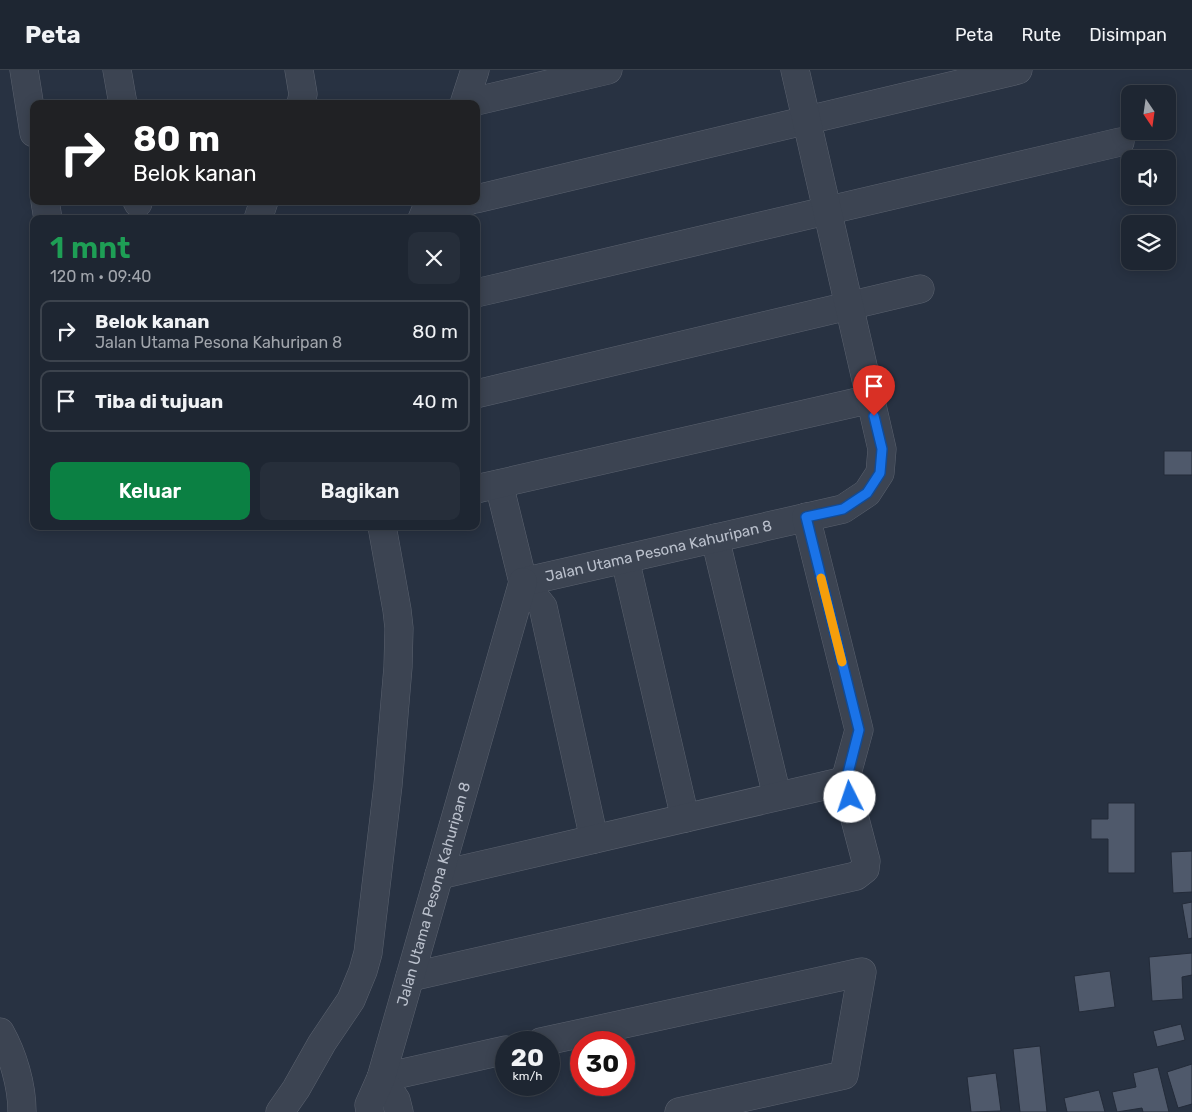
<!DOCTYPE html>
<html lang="id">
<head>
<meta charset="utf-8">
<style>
	:root { --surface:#1e2632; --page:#262e3a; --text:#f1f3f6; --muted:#a1a5ac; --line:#3c434d; --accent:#0b8043 }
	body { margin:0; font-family:Rubik,sans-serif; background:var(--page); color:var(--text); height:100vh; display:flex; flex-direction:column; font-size:19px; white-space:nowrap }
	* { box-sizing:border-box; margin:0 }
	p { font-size:16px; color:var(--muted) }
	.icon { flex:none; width:28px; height:28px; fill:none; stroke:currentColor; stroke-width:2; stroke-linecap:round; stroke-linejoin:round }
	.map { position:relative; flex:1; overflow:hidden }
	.side { position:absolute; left:30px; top:145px; width:450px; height:315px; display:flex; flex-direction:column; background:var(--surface); border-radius:10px; box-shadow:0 2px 12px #0003,0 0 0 1px var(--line) }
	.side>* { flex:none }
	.guide { position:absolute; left:30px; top:30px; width:450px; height:105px; border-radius:10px; box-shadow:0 2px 12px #0003,0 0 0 1px var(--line); background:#202124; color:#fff; overflow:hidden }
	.needle { width:32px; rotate:167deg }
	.tools { position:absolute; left:1121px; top:15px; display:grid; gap:10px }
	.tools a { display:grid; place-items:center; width:55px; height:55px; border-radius:10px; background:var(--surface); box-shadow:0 2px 12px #0003,0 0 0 1px var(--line); font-size:25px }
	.speed { position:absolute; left:495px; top:961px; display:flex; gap:10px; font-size:25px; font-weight:700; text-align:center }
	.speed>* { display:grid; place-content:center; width:65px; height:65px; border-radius:50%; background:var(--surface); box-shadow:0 2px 12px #0003,0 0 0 1px var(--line); line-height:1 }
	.speed small { font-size:12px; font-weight:400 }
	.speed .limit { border:8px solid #d22; background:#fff; color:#111 }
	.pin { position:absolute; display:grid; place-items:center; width:42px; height:42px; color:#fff; margin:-51px -21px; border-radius:50% 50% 50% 0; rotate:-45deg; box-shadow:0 0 5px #0007 }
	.pin .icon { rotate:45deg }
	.me { position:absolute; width:55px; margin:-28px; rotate:356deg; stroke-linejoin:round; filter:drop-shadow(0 0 4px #0008) }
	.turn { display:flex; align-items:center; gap:18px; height:105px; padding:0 20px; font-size:22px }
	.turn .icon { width:65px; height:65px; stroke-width:2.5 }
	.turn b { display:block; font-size:35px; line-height:42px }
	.round { display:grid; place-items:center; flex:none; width:52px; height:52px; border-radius:10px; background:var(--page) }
	.summary { display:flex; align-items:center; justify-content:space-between; height:85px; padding:0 20px }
	h1 { font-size:30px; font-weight:600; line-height:38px; color:#1e9e55 }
	.action { display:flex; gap:10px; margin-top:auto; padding:10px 20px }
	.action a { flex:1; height:58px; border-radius:10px; background:var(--accent); color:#fff; font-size:20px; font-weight:600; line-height:58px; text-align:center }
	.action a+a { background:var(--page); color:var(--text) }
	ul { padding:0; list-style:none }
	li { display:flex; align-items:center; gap:15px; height:62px; margin:0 10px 8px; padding:0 10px; border:2px solid var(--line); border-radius:10px }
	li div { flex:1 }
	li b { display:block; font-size:19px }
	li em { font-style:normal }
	header { display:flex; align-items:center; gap:30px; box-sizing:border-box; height:70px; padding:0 25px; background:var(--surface); border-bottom:1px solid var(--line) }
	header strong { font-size:24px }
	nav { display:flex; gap:28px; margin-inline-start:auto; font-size:18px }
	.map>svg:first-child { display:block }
</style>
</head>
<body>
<header>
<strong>Peta</strong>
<nav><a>Peta</a><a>Rute</a><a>Disimpan</a></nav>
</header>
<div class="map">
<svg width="1192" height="1042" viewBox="0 0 1192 1042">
	<rect width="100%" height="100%" fill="#283242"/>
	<path fill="#4f596b" stroke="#232b39" d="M1164 381H1192V405H1164Z
		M1108 733H1135V803H1108V769H1091V749H1108Z
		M1192 781V822L1173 823 1171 782Z
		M1192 832V868L1188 869 1182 834Z
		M1192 883V905L1182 907 1183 929 1152 931 1149 887Z
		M1110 901 1115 937 1079 942 1074 906Z
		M1181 954 1185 970 1157 977 1153 961Z
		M1040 976 1047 1042H1020L1013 979Z
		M1192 994V1034L1178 1038 1167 1002Z
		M1158 997 1169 1042H1143L1142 1038 1117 1042 1112 1022 1136 1017 1133 1003Z
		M996 1003 1001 1041 971 1042 967 1007Z
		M1099 1020 1105 1042H1067L1064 1028Z"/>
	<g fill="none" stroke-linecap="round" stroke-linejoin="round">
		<g stroke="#5b626f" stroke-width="29">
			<g id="minor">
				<path d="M24 0 34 63"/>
				<path d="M117 0 123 34"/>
				<path d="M299 0 303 24 301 34"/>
				<path d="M475 0 464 34 608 0"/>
				<path d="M476 129 1018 0"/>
				<path d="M45 131 48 149"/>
				<path d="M137 131 138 133"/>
				<path d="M258 149 264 131"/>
				<path d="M422 149 425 142 468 131"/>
				<path d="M476 223 1120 72"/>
				<path d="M476 324 920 219"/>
				<path d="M499 414 523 512 543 537 594 769"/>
				<path d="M476 419 871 329"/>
				<path d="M715 468 777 726"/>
				<path d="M625 489 685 748"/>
				<path id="s1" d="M523 512 843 439 867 423 880 403 882 379 795 0"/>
				<path d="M439 805 845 711"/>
				<path d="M410 907 856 806 865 799 866 791 845 711 859 660 806 447"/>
				<path d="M0 962C13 985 22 1015 22 1042"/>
				<path d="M541 972 862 902 844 1005 679 1042"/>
				<path d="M381 1008 506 980"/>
				<path d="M381 1008 396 1030 399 1042"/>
				<path d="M280 1042 296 1019 322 973 351 930 363 901 368 883 388 715 398 597 399 558 397 540 382 456"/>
				<path id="s2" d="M370 1042 369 1035 381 1008 523 512"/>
			</g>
		</g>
		<use href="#minor" stroke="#3c4452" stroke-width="28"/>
	</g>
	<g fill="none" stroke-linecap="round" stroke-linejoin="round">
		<g stroke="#114b97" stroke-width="12">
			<path id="route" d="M850 727 846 711 859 660 806 447 843 439 867 423 880 403 882 379 874 346"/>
		</g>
		<use href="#route" stroke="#1a73e8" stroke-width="9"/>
		<path stroke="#f59e0b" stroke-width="9" d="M821 508 842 592"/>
	</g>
	<g text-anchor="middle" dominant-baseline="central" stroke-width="4.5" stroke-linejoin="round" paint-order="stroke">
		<g font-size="15" fill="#bac0cc" stroke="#212937">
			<text stroke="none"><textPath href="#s1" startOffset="139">Jalan Utama Pesona Kahuripan 8</textPath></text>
			<text stroke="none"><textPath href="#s2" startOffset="228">Jalan Utama Pesona Kahuripan 8</textPath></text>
		</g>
	</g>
</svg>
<div class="tools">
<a><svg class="needle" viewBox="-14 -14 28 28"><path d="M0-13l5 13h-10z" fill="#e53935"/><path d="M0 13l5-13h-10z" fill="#a1a5ac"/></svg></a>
<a><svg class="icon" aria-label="sound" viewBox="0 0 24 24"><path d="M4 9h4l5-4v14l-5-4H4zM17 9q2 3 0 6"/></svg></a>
<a><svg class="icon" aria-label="layers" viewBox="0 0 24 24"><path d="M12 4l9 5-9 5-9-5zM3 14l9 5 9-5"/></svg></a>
</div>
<div class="speed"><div>20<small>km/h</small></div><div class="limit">30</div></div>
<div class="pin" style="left:874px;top:346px;background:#d93025"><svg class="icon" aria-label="arrive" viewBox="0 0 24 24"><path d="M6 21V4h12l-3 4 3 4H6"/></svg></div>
<svg class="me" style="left:850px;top:727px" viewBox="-20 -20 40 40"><circle r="19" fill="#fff"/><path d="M0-13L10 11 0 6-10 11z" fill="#1a73e8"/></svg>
<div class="guide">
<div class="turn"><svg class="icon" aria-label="right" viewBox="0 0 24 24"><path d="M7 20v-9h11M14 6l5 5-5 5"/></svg><div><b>80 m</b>Belok kanan</div></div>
</div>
<section class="side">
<div class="summary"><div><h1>1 mnt</h1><p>120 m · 09:40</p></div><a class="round"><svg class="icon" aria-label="close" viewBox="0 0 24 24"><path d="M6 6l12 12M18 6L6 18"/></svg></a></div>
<ul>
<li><svg class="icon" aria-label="right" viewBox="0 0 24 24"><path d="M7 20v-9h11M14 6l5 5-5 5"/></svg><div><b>Belok kanan</b><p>Jalan Utama Pesona Kahuripan 8</p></div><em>80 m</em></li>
<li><svg class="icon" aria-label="arrive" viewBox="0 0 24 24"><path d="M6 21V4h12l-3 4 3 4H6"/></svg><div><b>Tiba di tujuan</b></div><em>40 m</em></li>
</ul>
<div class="action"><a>Keluar</a><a>Bagikan</a></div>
</section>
</div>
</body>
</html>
